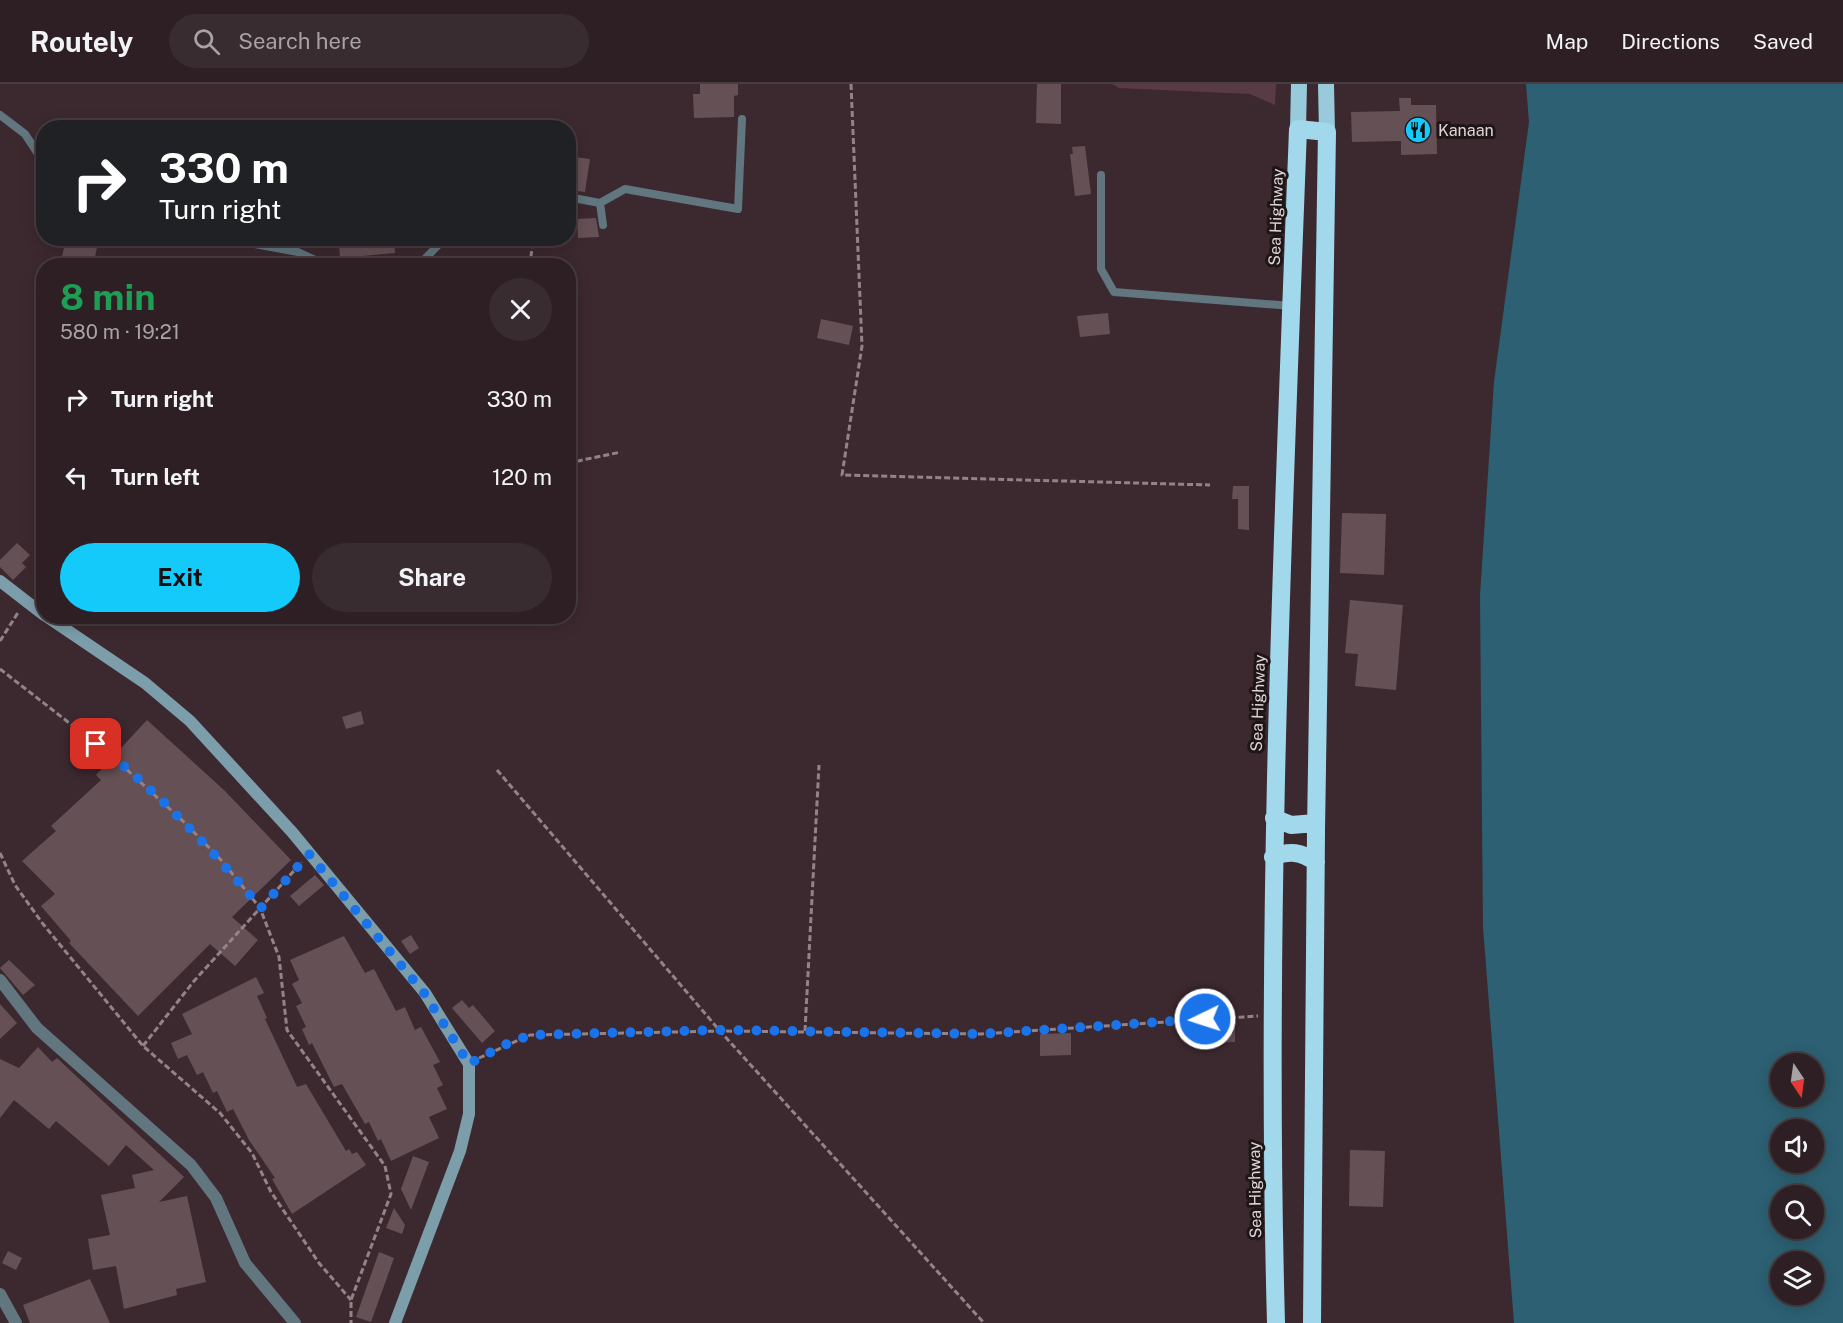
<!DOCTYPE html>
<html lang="en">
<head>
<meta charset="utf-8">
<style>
	:root { --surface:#2d1f23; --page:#392c30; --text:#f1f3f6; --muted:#a7a2a6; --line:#483d41; --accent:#13cafb }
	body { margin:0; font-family:"Public Sans",sans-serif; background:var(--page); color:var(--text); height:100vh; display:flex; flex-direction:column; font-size:22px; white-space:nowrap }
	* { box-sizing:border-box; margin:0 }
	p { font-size:20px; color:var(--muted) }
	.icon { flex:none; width:33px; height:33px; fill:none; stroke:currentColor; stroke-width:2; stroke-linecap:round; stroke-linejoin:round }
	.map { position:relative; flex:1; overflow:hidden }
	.drawer { position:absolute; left:36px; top:174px; width:540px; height:366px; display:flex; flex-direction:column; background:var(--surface); border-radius:24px; box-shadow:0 3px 15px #0003,0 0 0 2px var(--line) }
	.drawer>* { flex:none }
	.top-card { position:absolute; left:36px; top:36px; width:540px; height:126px; border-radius:24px; box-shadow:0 3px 15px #0003,0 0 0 2px var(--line); background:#202124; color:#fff; overflow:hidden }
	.needle { width:39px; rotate:167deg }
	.fabs { position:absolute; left:1770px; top:969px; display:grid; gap:12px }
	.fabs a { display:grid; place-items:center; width:54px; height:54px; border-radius:50%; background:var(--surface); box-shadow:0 3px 15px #0003,0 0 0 2px var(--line); font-size:30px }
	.pin { position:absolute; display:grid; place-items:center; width:51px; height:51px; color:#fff; margin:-26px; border-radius:12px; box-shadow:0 3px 9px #0006 }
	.me { position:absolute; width:66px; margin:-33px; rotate:266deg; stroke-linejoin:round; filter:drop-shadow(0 0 4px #0008) }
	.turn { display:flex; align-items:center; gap:21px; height:126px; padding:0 24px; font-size:27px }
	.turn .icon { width:78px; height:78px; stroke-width:2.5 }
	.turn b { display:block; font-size:42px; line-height:51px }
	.round { display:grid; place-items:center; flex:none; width:63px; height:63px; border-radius:32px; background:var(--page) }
	.head { display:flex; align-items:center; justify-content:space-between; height:102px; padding:0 24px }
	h1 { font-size:36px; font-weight:700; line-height:45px; color:#1e9e55 }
	.primary-button { display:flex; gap:12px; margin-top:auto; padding:12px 24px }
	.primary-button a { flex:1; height:69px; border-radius:36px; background:var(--accent); color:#111; font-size:24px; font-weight:700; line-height:69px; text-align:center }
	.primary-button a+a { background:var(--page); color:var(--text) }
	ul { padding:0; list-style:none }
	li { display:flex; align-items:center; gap:18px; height:78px; padding:0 24px }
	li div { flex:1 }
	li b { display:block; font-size:22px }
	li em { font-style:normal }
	header { display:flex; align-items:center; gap:36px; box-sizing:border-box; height:84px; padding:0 30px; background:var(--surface); border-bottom:2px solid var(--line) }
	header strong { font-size:28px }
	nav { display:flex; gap:33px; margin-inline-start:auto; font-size:21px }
	.search { width:420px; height:54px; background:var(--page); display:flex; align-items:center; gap:15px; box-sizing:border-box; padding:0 21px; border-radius:33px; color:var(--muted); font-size:22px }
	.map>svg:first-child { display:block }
</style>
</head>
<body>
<header>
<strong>Routely</strong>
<div class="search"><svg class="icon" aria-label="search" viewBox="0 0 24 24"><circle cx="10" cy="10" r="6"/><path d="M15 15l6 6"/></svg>Search here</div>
<nav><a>Map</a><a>Directions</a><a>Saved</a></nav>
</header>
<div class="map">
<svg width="1843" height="1239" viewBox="0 0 1843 1239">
	<rect width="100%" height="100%" fill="#3c292f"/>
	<path fill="#593b45" d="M1112 0H1276L1275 21 1250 10 1119 4Z"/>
	<path fill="#2c6072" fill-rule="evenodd" d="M1526 0H1843V1239H1514L1483 843 1480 512 1494 298 1529 38ZM1780 980H1814V1012H1780ZM1780 1046H1814V1078H1780ZM1780 1112H1814V1144H1780ZM1780 1178H1814V1210H1780Z"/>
	<path fill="#655056" d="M700 0H738V11L734 12V33L694 34 693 10H700Z
		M1037 0H1061V40L1036 39Z
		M1399 14H1411V21H1436L1437 70 1401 71V57L1352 58 1351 28 1400 27Z
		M1085 62 1091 110 1075 112 1070 70H1073L1072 63Z
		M568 72 590 75 585 108 568 106Z
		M596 134 599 153 578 154 577 135Z
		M66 154H99L93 182H60Z
		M366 154H394L395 169 340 174 339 161 366 158Z
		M1108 229 1110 250 1080 253 1077 232Z
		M821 235 853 242 849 261 817 254Z
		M1233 402H1249V446L1238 445V415H1232Z
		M1342 429 1386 430 1384 491 1340 489Z
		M17 459 30 471 22 479 26 483 13 496 0 483V476Z
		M1350 516 1403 521 1396 606 1355 602 1358 570 1345 569Z
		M361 627 364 640 346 645 342 633Z
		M147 636 225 707 291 776 232 833 258 856 235 882 210 860 138 932 69 859 71 857 41 822 55 810 22 777 56 747 51 742 101 696 96 691Z
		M315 791 324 801 299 822 290 812Z
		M411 851 419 864 410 870 401 857Z
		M344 852 365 889 374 885 396 927 405 923 415 946 421 943 440 978 433 981 443 1001 437 1004 447 1025 429 1033 439 1054 391 1077 381 1055 378 1057 369 1038 365 1040 342 1000 334 1003 312 959 309 961 302 945 306 943 296 922 302 919 292 900 299 896 290 876Z
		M9 876 35 901 23 911 0 884Z
		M256 893 264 909 257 912 267 934 265 935 297 1003 306 1000 346 1067 349 1065 352 1070 357 1068 366 1081 292 1130 272 1095 275 1094 249 1056 233 1025 227 1028 217 1007 213 1009 203 988 197 991 187 971 178 975 171 959 192 950 182 930Z
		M462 916 469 924 473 921 495 947 482 959 452 924Z
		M0 920 17 939 0 955Z
		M1210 941H1235V958L1210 959Z
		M1071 949V971L1040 972V950Z
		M38 963 52 978 57 974 184 1093 159 1118 187 1112 206 1198 176 1205 177 1211 124 1225 116 1182 93 1186 88 1155 110 1151 101 1111 135 1104 132 1091 154 1086 126 1061 109 1082 56 1037 49 1045 14 1016 0 1034V975L19 984Z
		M1350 1066 1385 1067 1383 1123 1349 1122Z
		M413 1072 429 1078 411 1126 401 1105Z
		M394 1124 405 1141 402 1150 386 1144Z
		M8 1167 22 1174 16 1186 2 1179Z
		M379 1168 394 1174 371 1238 356 1233Z
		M90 1195 110 1239H30L23 1221Z"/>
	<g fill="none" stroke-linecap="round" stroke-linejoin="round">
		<path stroke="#938387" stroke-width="3" stroke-dasharray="6 3" stroke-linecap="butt" d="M851 0 862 262 842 391 1210 401
			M530 182 533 154
			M568 379 621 368
			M0 557 19 527
			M0 585 113 673 185 739 222 777 260 824 279 873 287 946 385 1082 391 1110 351 1216V1239
			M497 686 720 947 984 1239
			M0 769 15 801 43 840 143 962 220 1029 252 1069 271 1108 319 1179 351 1216
			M805 947 819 681
			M143 962 194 897 302 778
			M479 974 530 951 720 947 981 950 1258 932"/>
		<path stroke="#61767e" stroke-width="8" d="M0 31 25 50 44 79
			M1101 91V185L1114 208 1292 222
			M568 113 600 119
			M603 141 600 119 625 105 738 125 742 35
			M222 154 298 168 313 175 336 182
			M418 182 445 154"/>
		<path stroke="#61767e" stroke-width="12" d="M0 896 37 944 191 1081 216 1114 245 1179 295 1239
			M0 1210 16 1239"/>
		<path stroke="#7c9eab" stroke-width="12" d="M0 497 44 531
			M46 532 145 599 190 637 292 748 425 909 469 980V1030L460 1067 395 1239"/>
		<path stroke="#99cadc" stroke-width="16" d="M1326 0 1327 48
			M1298 45 1299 0"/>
		<path stroke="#a2d8ec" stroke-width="18" d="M1274 734 1291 741 1316 739
			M1273 773C1290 766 1301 768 1316 778
			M1276 1239C1265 841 1283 443 1298 45L1327 48 1316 747 1312 1239"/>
	</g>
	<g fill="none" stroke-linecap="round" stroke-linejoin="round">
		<path stroke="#1a73e8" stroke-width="10" stroke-dasharray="0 18" d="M96 660C158 707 211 765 261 824L309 770 424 909 469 980 502 962 530 951 720 946 981 950 1205 935"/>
	</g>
	<defs>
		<g id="restaurant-disc" transform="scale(1.35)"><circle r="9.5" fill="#13cafb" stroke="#1e1517"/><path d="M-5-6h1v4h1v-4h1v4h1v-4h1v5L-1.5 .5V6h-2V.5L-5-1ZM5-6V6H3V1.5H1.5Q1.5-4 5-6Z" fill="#111"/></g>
	</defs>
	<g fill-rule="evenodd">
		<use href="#restaurant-disc" x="1418" y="46"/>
	</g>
	<g text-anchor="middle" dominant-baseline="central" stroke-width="6" stroke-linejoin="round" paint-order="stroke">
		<g font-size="16" fill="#e0d3d6" stroke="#1e1517" text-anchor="start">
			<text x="1438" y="46">Kanaan</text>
		</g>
		<g font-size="16" fill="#e0d3d6" stroke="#1e1517">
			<text transform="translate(1276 133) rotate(-88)">Sea Highway</text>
			<text transform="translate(1258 619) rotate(-88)">Sea Highway</text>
			<text transform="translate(1255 1106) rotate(-91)">Sea Highway</text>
		</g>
	</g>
</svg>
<div class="fabs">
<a><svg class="needle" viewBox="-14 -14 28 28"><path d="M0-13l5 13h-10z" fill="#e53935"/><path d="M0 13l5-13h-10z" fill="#a7a2a6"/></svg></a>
<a><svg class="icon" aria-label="sound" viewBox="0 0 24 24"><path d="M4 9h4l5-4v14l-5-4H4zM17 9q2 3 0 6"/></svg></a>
<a><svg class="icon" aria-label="search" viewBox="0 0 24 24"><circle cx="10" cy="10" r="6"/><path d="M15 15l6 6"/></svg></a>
<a><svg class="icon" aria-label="layers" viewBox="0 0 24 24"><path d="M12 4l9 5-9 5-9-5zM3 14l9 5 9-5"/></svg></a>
</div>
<div class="pin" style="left:96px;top:660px;background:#d93025"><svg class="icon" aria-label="arrive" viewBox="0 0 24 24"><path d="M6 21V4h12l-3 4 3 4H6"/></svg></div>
<svg class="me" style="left:1205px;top:935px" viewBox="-20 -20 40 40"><circle r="17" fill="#1a73e8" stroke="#fff" stroke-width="3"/><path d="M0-11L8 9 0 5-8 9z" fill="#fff"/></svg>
<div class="top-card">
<div class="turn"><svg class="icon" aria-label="right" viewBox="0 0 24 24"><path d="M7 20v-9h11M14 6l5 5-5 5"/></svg><div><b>330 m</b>Turn right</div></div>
</div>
<section class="drawer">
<div class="head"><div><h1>8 min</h1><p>580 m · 19:21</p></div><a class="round"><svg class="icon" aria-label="close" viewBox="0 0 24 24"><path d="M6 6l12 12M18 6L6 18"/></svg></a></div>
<ul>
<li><svg class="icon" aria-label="right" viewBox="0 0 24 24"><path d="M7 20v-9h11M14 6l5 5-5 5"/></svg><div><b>Turn right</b></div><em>330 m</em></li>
<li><svg class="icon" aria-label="left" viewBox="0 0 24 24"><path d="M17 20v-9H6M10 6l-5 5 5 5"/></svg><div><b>Turn left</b></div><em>120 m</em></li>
</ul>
<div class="primary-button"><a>Exit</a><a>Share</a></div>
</section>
</div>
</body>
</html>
